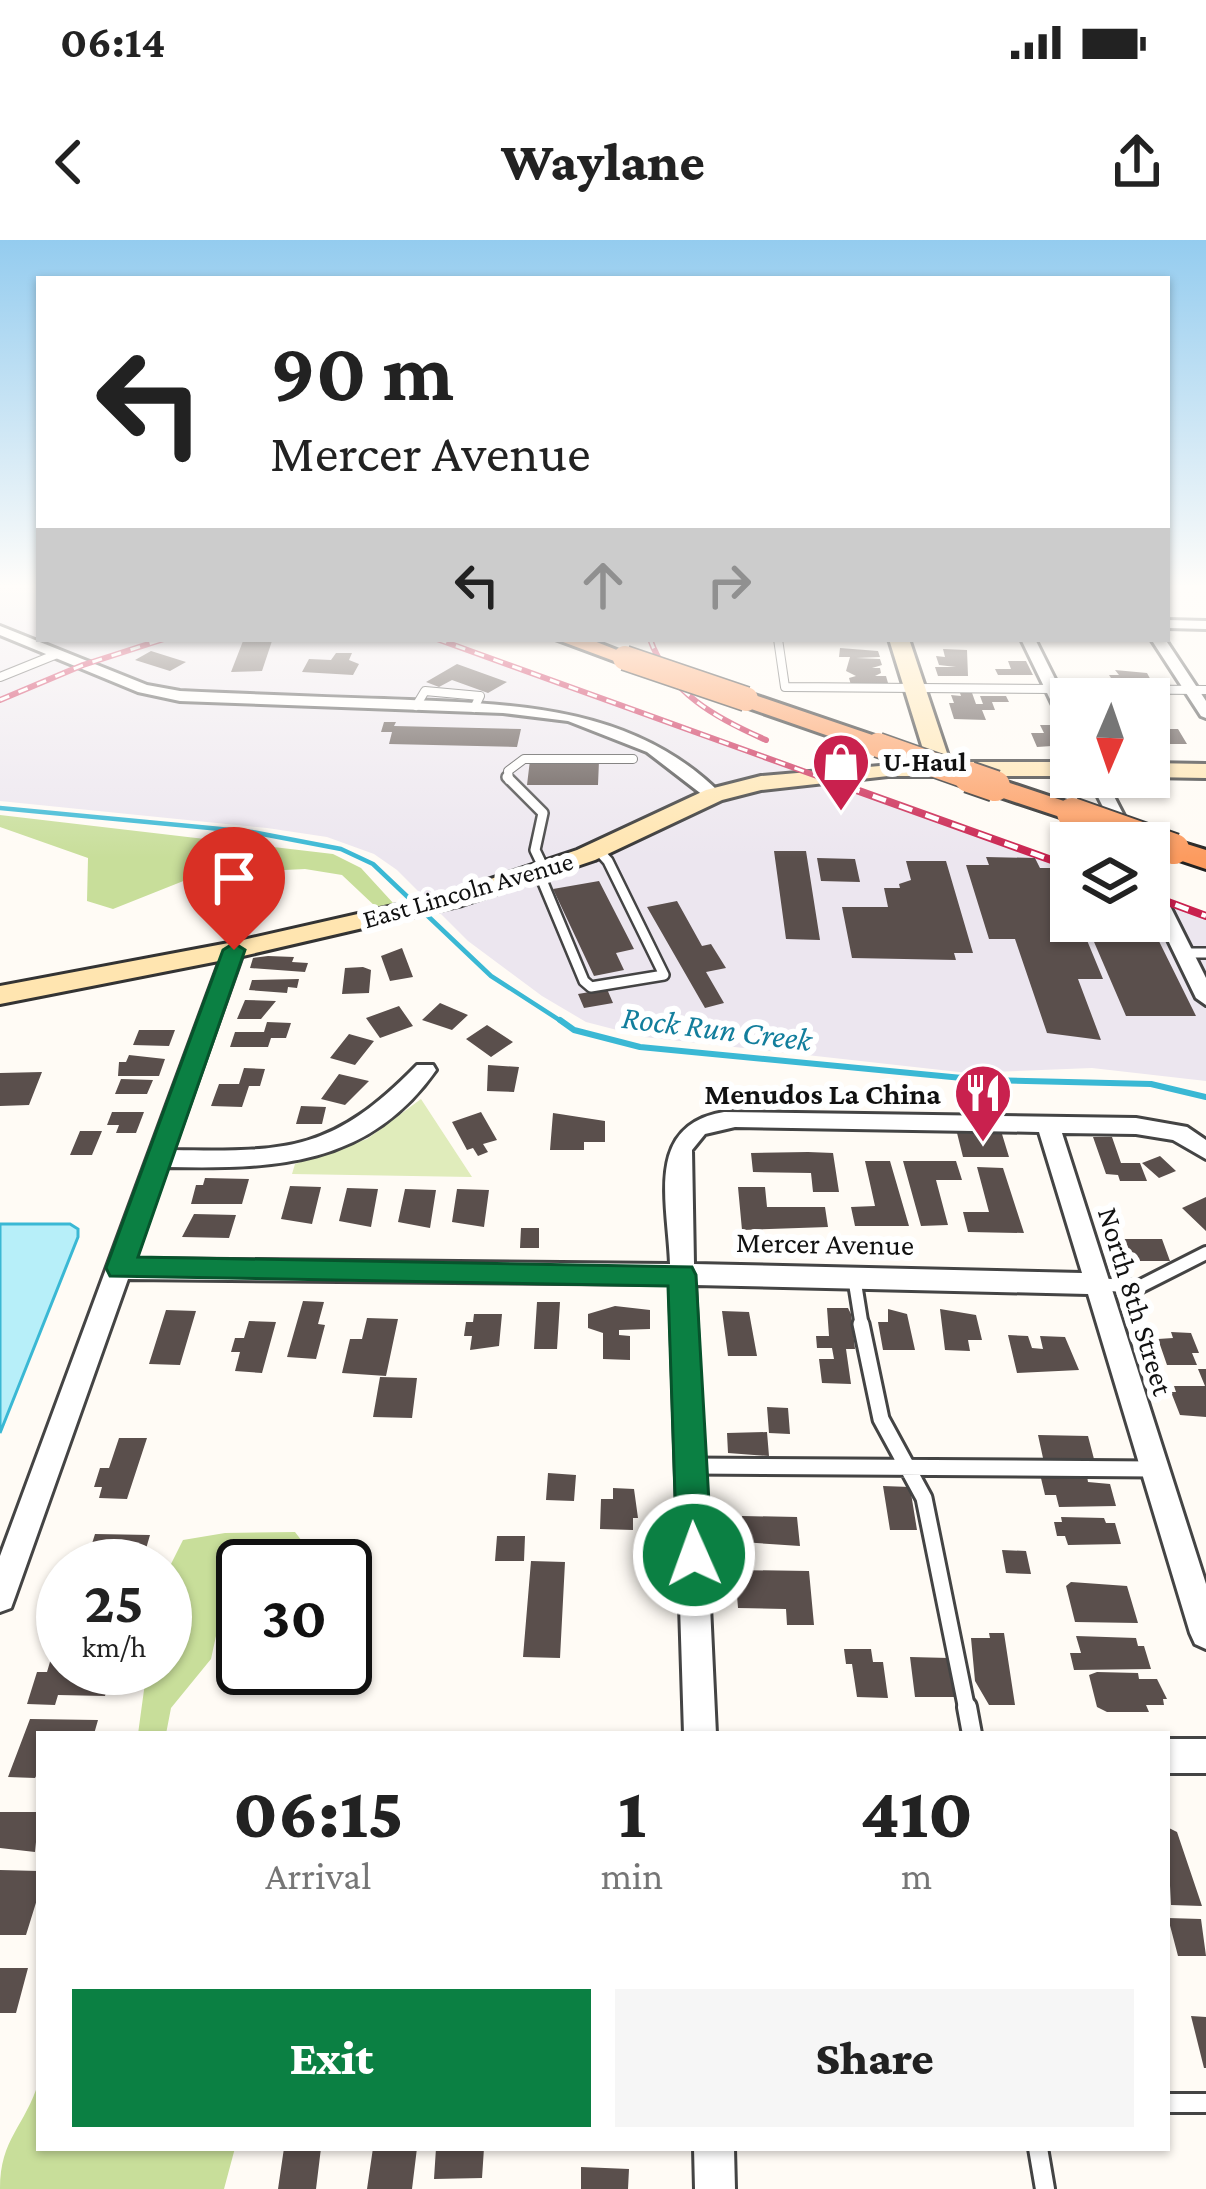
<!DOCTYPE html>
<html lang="en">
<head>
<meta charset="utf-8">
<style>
	:root { --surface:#fff; --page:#f6f6f6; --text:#222; --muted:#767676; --accent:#0b8043 }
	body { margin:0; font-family:"Crimson Pro",serif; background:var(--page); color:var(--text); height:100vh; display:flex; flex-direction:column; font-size:45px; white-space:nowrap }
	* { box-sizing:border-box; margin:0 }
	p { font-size:39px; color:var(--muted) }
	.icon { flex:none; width:66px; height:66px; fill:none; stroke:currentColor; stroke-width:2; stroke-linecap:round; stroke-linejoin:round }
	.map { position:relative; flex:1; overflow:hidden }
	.panel { position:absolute; left:36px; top:1491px; width:1134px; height:420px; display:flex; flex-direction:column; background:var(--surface); border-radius:0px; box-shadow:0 3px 9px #0004 }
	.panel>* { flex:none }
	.hud { position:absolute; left:36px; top:36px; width:1134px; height:366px; border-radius:0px; box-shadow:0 3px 9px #0004; background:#fff; color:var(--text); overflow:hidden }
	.needle { width:78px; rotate:182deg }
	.tools { position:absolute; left:1050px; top:438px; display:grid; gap:24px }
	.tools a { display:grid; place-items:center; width:120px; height:120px; border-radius:0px; background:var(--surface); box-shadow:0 3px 9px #0004; font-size:60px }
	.speed { position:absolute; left:36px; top:1299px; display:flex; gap:24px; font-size:60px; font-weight:700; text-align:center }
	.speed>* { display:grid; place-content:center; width:156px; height:156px; border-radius:50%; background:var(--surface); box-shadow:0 3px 9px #0004; line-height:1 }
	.speed small { font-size:30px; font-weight:400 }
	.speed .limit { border:6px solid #111; border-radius:18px; background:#fff; color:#111 }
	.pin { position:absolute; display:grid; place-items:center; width:102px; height:102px; color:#fff; margin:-123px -51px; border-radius:50% 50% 50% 0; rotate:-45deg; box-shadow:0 0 12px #0007 }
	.pin .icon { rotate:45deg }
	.me { position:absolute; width:132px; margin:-66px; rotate:358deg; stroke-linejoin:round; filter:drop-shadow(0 0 9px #0008) }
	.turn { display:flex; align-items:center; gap:42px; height:252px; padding:0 36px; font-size:54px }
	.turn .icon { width:156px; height:156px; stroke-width:2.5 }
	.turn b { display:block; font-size:84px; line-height:102px }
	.lanes { display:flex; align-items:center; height:114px; padding:0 36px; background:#0003; justify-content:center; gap:60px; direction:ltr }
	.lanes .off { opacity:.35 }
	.eta { display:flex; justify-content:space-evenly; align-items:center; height:204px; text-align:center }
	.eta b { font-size:72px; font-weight:800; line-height:84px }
	.button { display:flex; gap:24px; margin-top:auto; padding:24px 36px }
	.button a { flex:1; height:138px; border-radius:0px; background:var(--accent); color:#fff; font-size:48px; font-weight:800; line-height:138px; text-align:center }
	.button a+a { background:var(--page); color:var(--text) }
	.status { display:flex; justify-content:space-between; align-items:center; height:84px; padding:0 60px; background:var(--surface); direction:ltr }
	.status svg { height:33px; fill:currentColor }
	header { display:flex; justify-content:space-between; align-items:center; height:156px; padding:0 36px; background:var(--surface); font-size:54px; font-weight:800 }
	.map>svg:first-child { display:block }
</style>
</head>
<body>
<div class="status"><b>06:14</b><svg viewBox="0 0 49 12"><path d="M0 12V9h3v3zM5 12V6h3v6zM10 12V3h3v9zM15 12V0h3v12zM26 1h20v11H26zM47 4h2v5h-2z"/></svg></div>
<header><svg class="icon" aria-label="back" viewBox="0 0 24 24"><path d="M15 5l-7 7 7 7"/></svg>Waylane<svg class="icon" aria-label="share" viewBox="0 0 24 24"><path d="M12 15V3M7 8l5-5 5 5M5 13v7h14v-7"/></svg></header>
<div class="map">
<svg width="1206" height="1949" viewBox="0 0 1206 1949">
	<rect width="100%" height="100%" fill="#fffbf5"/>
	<path fill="#ece6ef" d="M0 345H39V399H444L1071 624V681H1149V652L1206 672V841L1092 828 968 833 644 797 586 782 542 756 468 701 397 630 374 614 327 597 267 588 0 561Z"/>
	<path fill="#e0ecbb" d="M421 859 472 937 292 934 295 924 367 899Z"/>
	<path fill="#c8de9a" d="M0 575 333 614 361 628 394 664 377 668 342 635 305 629 201 634 113 669 87 661 88 618 0 587Z
		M295 1292 305 1305 291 1313H234L211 1419 171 1468 166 1494H138L147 1428H165V1336L183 1300 225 1293Z
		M39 1841V1908H235L224 1949H0C0 1898 25 1887 39 1841Z"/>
	<path fill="#b7eff9" stroke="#3ab8d4" stroke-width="3" d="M0 984H70L78 989V997L0 1193Z"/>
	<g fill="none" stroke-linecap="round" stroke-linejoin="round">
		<path stroke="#3ab8d4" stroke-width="4.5" d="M0 568 252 592 341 609 373 624 491 736 564 783"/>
		<path stroke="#3ab8d4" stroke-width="6" d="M560 780 574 790 640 807 983 840 1151 844 1206 857"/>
	</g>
	<path fill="#5a4f4c" d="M243 401H272L262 431 231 432Z
		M840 408 878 411 880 417 856 418 880 419 882 425 872 428H880L881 433 875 436H886L888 443 851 445 849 438 856 436 846 431 850 417H839Z
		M943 409 967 410 968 436H938L935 427H956L939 425 936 416 945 417Z
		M151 411 186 422 170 431 135 420Z
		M336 413H352L349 420 359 424 353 435 302 432 309 419 331 420Z
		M1008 421H1026L1033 435H998L995 429H1011Z
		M457 424 507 442 488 453 452 440 439 447 426 442Z
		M1115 430 1147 433 1153 444 1113 441 1109 435H1119Z
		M959 450H971L976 464H983L980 456H1006L1009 462H992L995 470H982L986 480 954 479 949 463H954L951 455 961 456Z
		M384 482H396L394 486 521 489 517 507 389 504 392 492H381Z
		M1040 485H1058L1067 505 1037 507 1031 493H1044Z
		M1149 489H1178L1187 504H1150Z
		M530 520 599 521 598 545H527Z
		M774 611H806L820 700 786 699Z
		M986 617 1035 618 1040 628H1058L1071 661V681H1079L1103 739H1078L1101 800 1047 793 1015 699H989L966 625H989Z
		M817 618 855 619 860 642 821 641Z
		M906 621H946L973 713H954L956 720 852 718 842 667H888L884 648H900L899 644 911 640Z
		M599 641 634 709 616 713 624 730 594 736 553 649Z
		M677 661 702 706 711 704 726 728 706 732 724 763 705 768 647 667Z
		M1085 681H1149L1196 776H1126Z
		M402 708 413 737 390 741 381 716Z
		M268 716 294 717 292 722 308 723 305 732 250 728 253 718Z
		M363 727 371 730 369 753 342 754 345 728Z
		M299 739 297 748 288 747 287 753 249 750 252 740Z
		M607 749 613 763 584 768 578 754Z
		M245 760 276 761 261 779H237Z
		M440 763 468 775 452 790 422 780Z
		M399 766 413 786 380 798 366 778Z
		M267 782 291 783 286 798H271L268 807H230L235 792H264Z
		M487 785 513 802 491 817 466 799Z
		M139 790H175L169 806 133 805Z
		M349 794 374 801 355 825 330 818Z
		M129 815 165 819 159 836H118L119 822H126Z
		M488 825 519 827 514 852 487 851Z
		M244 828 265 829 260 846H249L242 867 211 866 219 844H239Z
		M42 832 29 865 0 866V833Z
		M339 834 369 841 345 865 321 859Z
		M121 839 153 840 147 854H115Z
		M769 852 771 860 712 862 711 854Z
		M301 866 326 867 322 884H296Z
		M112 872H144L136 893H116L119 885H107Z
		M481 872 497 900 483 904 488 912 478 916 473 908 467 910 452 882Z
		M553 873 605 881V902H584V910H550Z
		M80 891H102L92 915H70Z
		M957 893 1002 894 1009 917H963Z
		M1093 897H1112L1121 923H1140L1147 941H1120L1118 935 1106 934Z
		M808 912 833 913 839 952H813L811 933 753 932 751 913Z
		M1160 916 1176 931 1159 938 1142 923Z
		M865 921H890L909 986H855L851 967 875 966Z
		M903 921H956L962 940H936L948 985 921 986Z
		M977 927 1003 928 1024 993 968 992 963 972H989Z
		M205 938 249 939 242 964H191L196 945H203Z
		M290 946 321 947 312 984 281 979Z
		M738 947H765L767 967H825L828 987 742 990Z
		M347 948 378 949 371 987 339 981Z
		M405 949 436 950 430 988 398 982Z
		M457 949 489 950 484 987 452 982Z
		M1206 957V991L1182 968Z
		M194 974 236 975 229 998 182 997Z
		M521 988H539V1008H520Z
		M1122 999H1162L1170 1021H1129Z
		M303 1061 324 1062 318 1084 325 1085 316 1119 287 1117Z
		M537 1062H560L557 1109H534Z
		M615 1066 650 1070V1089L619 1090V1095L630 1096V1120L603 1119V1093L588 1088V1074Z
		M827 1068H848L851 1074 855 1109H846L851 1144 822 1143 819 1119H834L832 1108H817L816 1096H829Z
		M888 1069 907 1074 915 1110H883L878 1082H888Z
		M940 1069 976 1075 982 1100H968L970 1111 945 1110Z
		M166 1070 196 1071 180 1125 149 1124Z
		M722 1071 749 1072 757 1116H728Z
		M474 1074H502L499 1106 470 1110 472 1096H464L466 1082H473Z
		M367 1078 398 1079 386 1136 342 1133 350 1099H362Z
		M249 1081 276 1082 262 1133 235 1131 240 1112H231L235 1098H244Z
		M1171 1092 1191 1093 1199 1113H1192L1197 1125H1167L1158 1099 1173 1098Z
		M1008 1095 1028 1096 1032 1108 1043 1109 1040 1096 1065 1097 1079 1130 1017 1133Z
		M1198 1129H1206V1177L1180 1175 1171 1152H1176L1174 1146H1205Z
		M380 1137 417 1138 412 1178 373 1177Z
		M767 1167 788 1168 790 1194 769 1193Z
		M767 1192 769 1216 728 1213 727 1193Z
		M1038 1195 1088 1196 1094 1219 1043 1218Z
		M119 1198H147L127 1259 99 1258 102 1247H94L100 1228H109Z
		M548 1233 576 1235 574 1261 546 1260Z
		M1040 1234 1087 1236 1088 1242 1110 1244 1116 1266 1059 1267 1056 1255H1045Z
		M883 1246 910 1247 917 1290H890Z
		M613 1248 634 1249 638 1278H633V1290L600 1289 601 1259H613Z
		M742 1276 797 1277 800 1306 742 1302Z
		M1061 1277 1104 1278 1106 1283H1115L1121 1304 1068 1305 1065 1296H1057L1054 1282H1062Z
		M95 1294 150 1295 141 1326H85Z
		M497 1296H525L524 1321H495Z
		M1002 1310 1026 1311 1031 1334 1006 1333Z
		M531 1321 565 1322 560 1418 523 1417Z
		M735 1330 809 1331 814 1385H787L786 1369 738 1368Z
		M1071 1342 1127 1346 1138 1383 1075 1382 1066 1346Z
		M989 1393H1004L1015 1465H989L975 1441 971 1398H990Z
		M1076 1396 1136 1398 1138 1406H1144L1151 1429 1074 1430 1070 1413H1081Z
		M844 1409H871L873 1422H883L888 1458 857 1457 852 1424H846Z
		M52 1415H63V1428H113L105 1456 58 1455 55 1465 27 1464 37 1432H47Z
		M910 1417 949 1418 955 1457H915Z
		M1097 1432 1138 1433 1139 1439H1157L1167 1459H1163L1164 1465H1146L1149 1472H1107L1097 1467 1089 1435Z
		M30 1479 98 1480 94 1494H39V1531L35 1538 8 1537Z
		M0 1572H39L35 1612 0 1608Z
		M1167 1587 1177 1592 1202 1666 1171 1665Z
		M0 1630 39 1631V1653L26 1695H0Z
		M1168 1678 1201 1679 1206 1716H1178Z
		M0 1728H28L16 1773H0Z
		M1191 1776 1206 1777V1828H1204Z
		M284 1908H321L316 1949H278Z
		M373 1908H417L412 1949H367Z
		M436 1908H484L482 1938 434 1939Z
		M581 1927 629 1929 628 1949H581Z"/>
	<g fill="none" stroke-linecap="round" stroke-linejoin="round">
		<g stroke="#444" stroke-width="10">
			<path id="service-far4" d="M778 399 785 447 1206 450
				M0 437 57 414
				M416 466 425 451 480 456 474 468
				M509 540 508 531 524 519H633"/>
		</g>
		<g stroke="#444" stroke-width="14">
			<path id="service-far3" d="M507 537 543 573 535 610 545 631
				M539 633 584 741 591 747 664 735 608 621 598 610
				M1184 713H1206"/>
		</g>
		<g stroke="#444" stroke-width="18">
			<path id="service-far2" d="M854 1037 862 1087
				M1096 1044 1139 1047 1206 1013"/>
		</g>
		<g stroke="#444" stroke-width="21">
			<path id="service-far1" d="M861 1084 881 1179 924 1258 967 1470
				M692 1226 1153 1229"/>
		</g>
		<g stroke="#444" stroke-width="24">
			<path id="service" d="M967 1467 972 1494
				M1167 1863H1206
				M1038 1908 1045 1949"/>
		</g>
		<g stroke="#444" stroke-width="6">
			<path id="minor" d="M1167 380 1206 381V389L1167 388Z
				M0 386 147 445 180 451C248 454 316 457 384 459 505 464 631 462 722 555L708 559 647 512 568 481 503 473 180 461 138 452 0 395Z
				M1021 399H1035L1071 471V491L1063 486Z
				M1151 399H1165L1206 461V478L1201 476Z
				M1088 537H1104L1136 599 1133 603H1121Z
				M1149 637 1158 642 1206 738V765L1196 758 1149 661Z
				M234 704 244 710 173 910C290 912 333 911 417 825H433L436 830C368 927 274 929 167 927L135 1019 670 1024C668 963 644 885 724 872L1136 878 1187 887 1206 900V919L1173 900 1136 894 1062 893 1206 1344V1409L1195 1404 1190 1393 1088 1054 695 1045 716 1494H684L670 1044 128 1039 15 1357 11 1368 0 1372V1316L224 710ZM735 887 1039 892 1082 1033 694 1024 692 910 705 894Z
				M1167 1499H1206V1533H1167Z
				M694 1908H734L735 1949H695Z"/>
		</g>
		<g stroke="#333" stroke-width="6">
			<path id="secondary" d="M889 399H909L950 522H1071V536H888L761 550 722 560 595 620 462 665 234 718 0 764V746L234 702 446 654 577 610 706 550 761 536 927 522Z
				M1149 523 1206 524V538L1149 537Z"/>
		</g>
		<g stroke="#222" stroke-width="6">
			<path id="trunk" d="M555 399H589L637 418 625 425Z
				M746 452 887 500 891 505 878 513 869 510 737 464 734 459Z
				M995 538 1082 567 1086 573 1072 581 985 552 982 546 985 540Z
				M1174 600 1206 610V629L1164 615 1160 609 1164 603Z"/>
		</g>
		<use href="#service-far4" stroke="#fff" stroke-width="8"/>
		<use href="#service-far3" stroke="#fff" stroke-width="9"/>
		<use href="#service-far2" stroke="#fff" stroke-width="12"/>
		<use href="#service-far1" stroke="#fff" stroke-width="15"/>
		<use href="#service" stroke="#fff" stroke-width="18"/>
		<use href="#minor" fill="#fff" fill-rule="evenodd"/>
		<use href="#secondary" fill="#ffe5b0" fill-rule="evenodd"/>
		<use href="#trunk" fill="#fc9b5f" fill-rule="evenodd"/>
		<g stroke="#c9214e" stroke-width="6">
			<path id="rail-far1" d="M437 399 828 540
				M650 399C669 453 716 478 766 500
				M0 460 83 425 164 399"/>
		</g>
		<g stroke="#c9214e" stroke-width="8">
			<path id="rail" d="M820 537 1071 627
				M1149 655 1206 676"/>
		</g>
		<use href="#rail-far1" stroke="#fff" stroke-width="3" stroke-dasharray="10" stroke-linecap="butt"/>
		<use href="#rail" stroke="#fff" stroke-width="4.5" stroke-dasharray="14" stroke-linecap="butt"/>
		<g stroke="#222" stroke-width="27" stroke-linecap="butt">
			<path id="trunk-bridge-far1" d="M625 418 746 459
				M878 505 977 540"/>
		</g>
		<g stroke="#222" stroke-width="34" stroke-linecap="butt">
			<path id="trunk-bridge" d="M969 537 995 546
				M1072 573 1174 609"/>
		</g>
		<use href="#trunk-bridge-far1" stroke="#fc9b5f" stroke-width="24"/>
		<use href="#trunk-bridge" stroke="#fc9b5f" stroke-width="30"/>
	</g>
	<linearGradient id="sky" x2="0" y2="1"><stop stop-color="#94ccef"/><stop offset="0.56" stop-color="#fffdfa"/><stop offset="1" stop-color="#fffdfa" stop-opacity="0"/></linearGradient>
	<rect width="1206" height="618" fill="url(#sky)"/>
	<path fill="#0b8043" stroke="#07532c" stroke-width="3" d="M234 703 245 710 138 1017 692 1027 696 1035 712 1315 707 1327 694 1332 682 1327 677 1315 668 1046 110 1036 106 1028 223 710Z"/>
	<defs>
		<g id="shop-pin" transform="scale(3)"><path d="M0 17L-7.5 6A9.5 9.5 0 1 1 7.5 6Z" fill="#c9214e" stroke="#fff"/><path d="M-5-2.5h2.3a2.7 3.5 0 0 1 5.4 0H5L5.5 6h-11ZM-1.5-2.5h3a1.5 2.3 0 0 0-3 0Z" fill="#fff"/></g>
		<g id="restaurant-pin" transform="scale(3)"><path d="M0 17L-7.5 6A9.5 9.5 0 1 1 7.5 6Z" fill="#c9214e" stroke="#fff"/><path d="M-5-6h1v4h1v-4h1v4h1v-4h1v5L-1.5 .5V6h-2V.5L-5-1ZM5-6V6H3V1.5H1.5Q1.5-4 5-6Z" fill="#fff"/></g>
	</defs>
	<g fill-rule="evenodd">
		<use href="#shop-pin" x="841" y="522"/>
		<use href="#restaurant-pin" x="983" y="853"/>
	</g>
	<g text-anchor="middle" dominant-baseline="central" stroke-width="12" stroke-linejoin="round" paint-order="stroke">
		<g font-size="27" font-weight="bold" fill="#111" stroke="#fff" text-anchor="start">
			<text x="883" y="522">U-Haul</text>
		</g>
		<g font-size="27" fill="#111" stroke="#fff">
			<text transform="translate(468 650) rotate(-16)">East Lincoln Avenue</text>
		</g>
		<g font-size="30" font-weight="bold" fill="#111" stroke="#fff" text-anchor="end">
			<text x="941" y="853">Menudos La China</text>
		</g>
		<g font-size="30" fill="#111" stroke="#fff">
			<text transform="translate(825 1003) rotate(1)">Mercer Avenue</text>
			<text transform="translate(1136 1061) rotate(73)">North 8th Street</text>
		</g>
		<g font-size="33" font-style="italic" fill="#127e9c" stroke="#fff">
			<text transform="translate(717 788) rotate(7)">Rock Run Creek</text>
		</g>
	</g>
</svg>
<div class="tools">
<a><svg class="needle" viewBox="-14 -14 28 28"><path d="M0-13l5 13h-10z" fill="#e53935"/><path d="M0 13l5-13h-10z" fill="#767676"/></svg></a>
<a><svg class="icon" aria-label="layers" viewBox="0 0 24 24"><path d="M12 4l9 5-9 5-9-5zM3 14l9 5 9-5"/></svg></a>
</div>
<div class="speed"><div>25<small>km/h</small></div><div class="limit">30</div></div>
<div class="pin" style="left:234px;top:710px;background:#d93025"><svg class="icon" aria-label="arrive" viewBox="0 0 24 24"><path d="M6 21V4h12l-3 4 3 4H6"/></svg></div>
<svg class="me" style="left:694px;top:1315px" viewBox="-20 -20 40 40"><circle r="17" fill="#0b8043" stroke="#fff" stroke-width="3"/><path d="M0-11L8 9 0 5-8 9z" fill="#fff"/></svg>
<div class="hud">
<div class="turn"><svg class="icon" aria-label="left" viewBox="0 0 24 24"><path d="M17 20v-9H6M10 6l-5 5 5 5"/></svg><div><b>90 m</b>Mercer Avenue</div></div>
<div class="lanes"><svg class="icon" aria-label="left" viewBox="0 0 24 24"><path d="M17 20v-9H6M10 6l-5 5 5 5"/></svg><svg class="icon off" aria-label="ahead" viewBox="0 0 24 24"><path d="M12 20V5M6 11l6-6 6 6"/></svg><svg class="icon off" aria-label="right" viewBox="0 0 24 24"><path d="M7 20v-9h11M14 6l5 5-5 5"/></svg></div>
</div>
<section class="panel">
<div class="eta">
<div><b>06:15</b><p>Arrival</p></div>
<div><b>1</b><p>min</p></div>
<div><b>410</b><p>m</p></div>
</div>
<div class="button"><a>Exit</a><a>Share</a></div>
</section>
</div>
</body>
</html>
